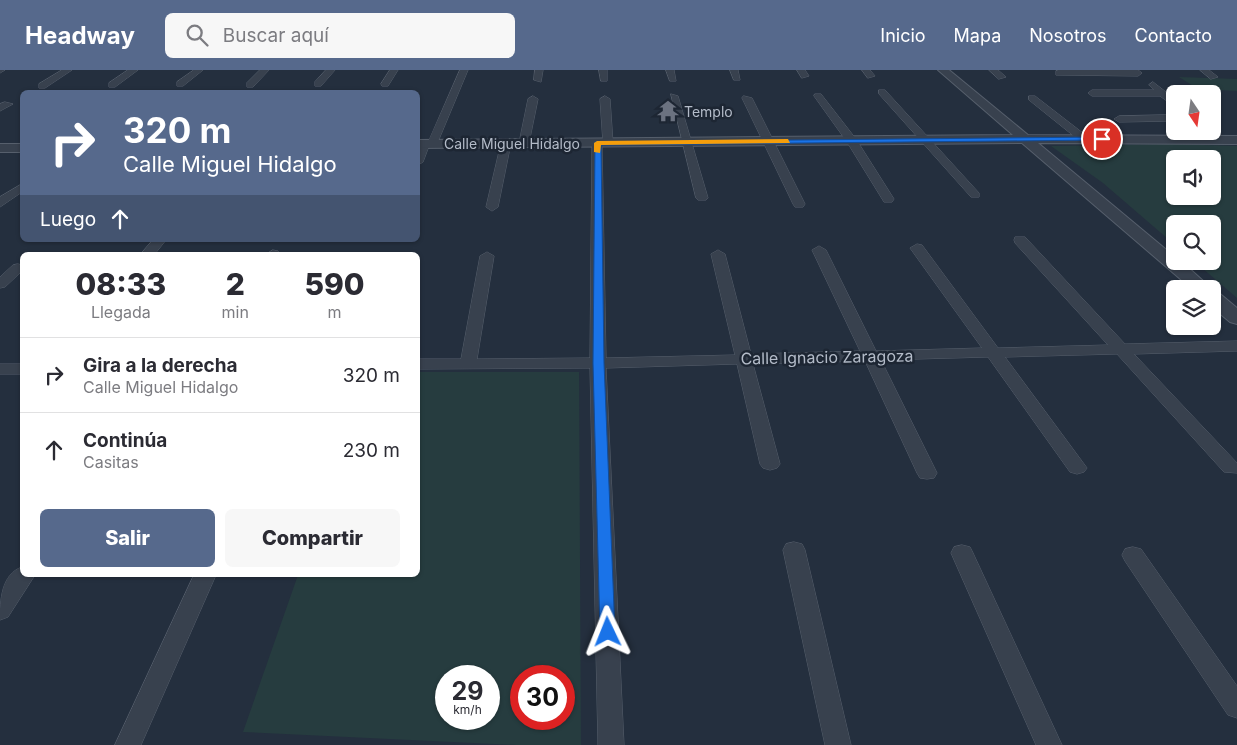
<!DOCTYPE html>
<html lang="es">
<head>
<meta charset="utf-8">
<style>
	:root { --surface:#fff; --page:#f7f7f7; --text:#2b2b33; --muted:#7c7c81; --line:#e1e1e2; --accent:#56698c }
	body { margin:0; font-family:Inter,sans-serif; background:var(--page); color:var(--text); height:100vh; display:flex; flex-direction:column; font-size:19px; white-space:nowrap }
	* { box-sizing:border-box; margin:0 }
	p { font-size:16px; color:var(--muted) }
	.icon { flex:none; width:28px; height:28px; fill:none; stroke:currentColor; stroke-width:2; stroke-linecap:round; stroke-linejoin:round }
	.map { position:relative; flex:1; overflow:hidden }
	.drawer { position:absolute; left:20px; top:182px; width:400px; height:325px; display:flex; flex-direction:column; background:var(--surface); border-radius:8px; box-shadow:0 1px 4px #0004 }
	.drawer>* { flex:none }
	.top-card { position:absolute; left:20px; top:20px; width:400px; height:152px; border-radius:8px; box-shadow:0 1px 4px #0004; background:#56698c; color:#fff; overflow:hidden }
	.needle { width:32px; rotate:167deg }
	.tools { position:absolute; left:1166px; top:15px; display:grid; gap:10px }
	.tools a { display:grid; place-items:center; width:55px; height:55px; border-radius:8px; background:var(--surface); box-shadow:0 1px 4px #0004; font-size:25px }
	.speed { position:absolute; left:435px; top:595px; display:flex; gap:10px; font-size:25px; font-weight:700; text-align:center }
	.speed>* { display:grid; place-content:center; width:65px; height:65px; border-radius:50%; background:var(--surface); box-shadow:0 1px 4px #0004; line-height:1 }
	.speed small { font-size:12px; font-weight:400 }
	.speed .limit { border:8px solid #d22; background:#fff; color:#111 }
	.pin { position:absolute; display:grid; place-items:center; width:42px; height:42px; color:#fff; margin:-21px; border:2px solid #fff; border-radius:50%; box-shadow:0 1px 5px #0007 }
	.me { position:absolute; width:55px; margin:-28px; rotate:358deg; stroke-linejoin:round; filter:drop-shadow(0 0 4px #0008) }
	.turn { display:flex; align-items:center; gap:18px; height:105px; padding:0 20px; font-size:22px }
	.turn .icon { width:65px; height:65px; stroke-width:2.5 }
	.turn b { display:block; font-size:35px; line-height:42px }
	.then { display:flex; align-items:center; height:48px; padding:0 20px; background:#0003; gap:10px; font-size:19px }
	.eta { display:flex; justify-content:space-evenly; align-items:center; height:85px; text-align:center }
	.eta b { font-size:30px; font-weight:800; line-height:35px }
	.cta { display:flex; gap:10px; margin-top:auto; padding:10px 20px }
	.cta a { flex:1; height:58px; border-radius:8px; background:var(--accent); color:#fff; font-size:20px; font-weight:800; line-height:58px; text-align:center }
	.cta a+a { background:var(--page); color:var(--text) }
	ul { padding:0; list-style:none }
	li { display:flex; align-items:center; gap:15px; height:75px; padding:0 20px; border-top:1px solid var(--line) }
	li div { flex:1 }
	li b { display:block; font-size:19px }
	li em { font-style:normal }
	header { display:flex; align-items:center; gap:30px; box-sizing:border-box; height:70px; padding:0 25px; background:var(--accent); color:#fff }
	header strong { font-size:24px }
	nav { display:flex; gap:28px; margin-inline-start:auto; font-size:18px }
	.search { width:350px; height:45px; background:var(--page); display:flex; align-items:center; gap:12px; box-sizing:border-box; padding:0 18px; border-radius:8px; color:var(--muted); font-size:19px }
	.map>svg:first-child { display:block }
</style>
</head>
<body>
<header>
<strong>Headway</strong>
<div class="search"><svg class="icon" aria-label="search" viewBox="0 0 24 24"><circle cx="10" cy="10" r="6"/><path d="M15 15l6 6"/></svg>Buscar aquí</div>
<nav><a>Inicio</a><a>Mapa</a><a>Nosotros</a><a>Contacto</a></nav>
</header>
<div class="map">
<svg width="1237" height="675" viewBox="0 0 1237 675">
	<rect width="100%" height="100%" fill="#242f3e"/>
	<path fill="#263c3f" fill-rule="evenodd" d="M1179 7 1237 9V21L1198 19Z
		M1170 74 1237 76V228L1194 191H1212V154H1175V175L1103 113 1051 76ZM1175 89H1212V126H1175Z
		M418 302H579L581 675H517L243 662 298 505H418ZM446 606H489V649H446ZM521 606H564V649H521Z"/>
	<g fill="none" stroke-linecap="round" stroke-linejoin="round">
		<g stroke="#565f6c" stroke-width="1">
			<path id="minor" d="M0 0H5L0 3Z
				M62 0H72L45 18H39V14Z
				M128 0H138L115 17H109V13Z
				M194 0H203L183 16H177V12Z
				M260 0H269L253 17H247V13Z
				M326 0H335L321 16H315V12Z
				M390 0H398L388 16H382L381 14Z
				M460 0H468L437 74 429 76 423 92 418 95 420 74 428 72Z
				M535 0H543L541 12 534 10Z
				M599 0H607V11H601Z
				M666 0H674L676 11H670Z
				M730 0H738L740 10H734Z
				M797 0H805L809 6 802 8Z
				M862 0H870L875 6 868 8Z
				M989 0H998L1006 7 999 9Z
				M1059 0H1138L1142 3 1138 6 1056 5V1Z
				M1200 0H1209L1218 7 1211 9Z
				M1153 12 1175 29V37L1160 26H1092L1088 23 1092 20H1154L1149 15Z
				M879 20H885L979 123V127H971L879 24Z
				M671 24 678 26 708 128 706 130H698L696 128Z
				M815 24H821L856 69 894 129 892 132H884L847 72 814 26Z
				M533 26 538 29 529 73 524 76 519 73 528 29Z
				M605 26 610 29 613 73 608 76 603 73 600 29Z
				M744 26 752 28 805 134 803 137H795L793 134 742 28Z
				M1029 26H1035L1088 67V71H1080L1029 30Z
				M5 32 13 34 0 41V34Z
				M1175 45V51L1119 52 1114 49 1119 46Z
				M1202 61H1212L1221 69 1212 71Z
				M506 70 511 73 498 137 492 141 486 137 501 73Z
				M597 70 602 73 606 288 735 285 711 184 718 180 725 184 751 284 860 281 812 180 819 176 826 180 876 281 982 278 910 178 917 174 922 175 998 278 1108 275 1015 173 1014 170 1015 167H1025L1125 274 1237 271V281L1134 284 1237 393V403L1224 402 1117 284 1005 287 1087 398 1084 402 1077 404 1070 402 988 287 881 290 937 403 934 408 927 409 920 408 917 403 865 291 753 294 780 394 777 398 770 400 763 398 760 394 737 294 606 298 624 675H598L590 298 418 299V289H461L480 186 487 182 494 186 477 289 590 288 592 73Z
				M22 114V122L0 137V127Z
				M153 170H166L154 185H140Z
				M273 180 278 181 279 185H265Z
				M18 194 22 195V201L5 217 0 218V207L13 195Z
				M0 294H22V304H0Z
				M794 472 802 474 805 480 851 675H825L783 480 786 474Z
				M962 475 970 477 973 483 1062 675H1036L951 483 954 477Z
				M1133 477 1141 479 1237 616V648L1228 645 1125 491 1122 485 1125 479Z
				M22 497V505H35L8 547 0 550C0 531 1 504 22 497Z
				M194 505H216L141 675H115Z"/>
		</g>
		<g stroke="#565f6c" stroke-width="2">
			<path id="tertiary" d="M938 0H949L1028 65 1237 66V74L1038 73 1175 187V191H1181L1212 219H1192L1022 73 418 78V70L1013 65Z
				M0 74H22V82H0Z
				M1212 222 1219 223 1237 238V254L1230 252 1212 237Z"/>
		</g>
		<use href="#minor" fill="#38414e" fill-rule="evenodd"/>
		<use href="#tertiary" fill="#38414e" fill-rule="evenodd"/>
	</g>
	<path fill="#1a73e8" stroke="#114b97" d="M1102 67 1105 70 601 75 604 293 615 562 613 567 608 569 602 567 600 562 593 293 595 72Z"/>
	<path fill="#f59e0b" d="M788 69 790 73 601 75 600 83 594 82V73L597 71Z"/>
	<defs>
		<g id="temple-bare" transform="scale(1.725)"><path d="M0-6L5-2H3V0L6.5 2.5H4V6H1.5V3h-3V6H-4V2.5H-6.5L-3 0V-2H-5Z" fill="#6b7280" stroke="#1d2633" stroke-width="2.5" paint-order="stroke"/></g>
	</defs>
	<g fill-rule="evenodd">
		<use href="#temple-bare" x="668" y="41"/>
	</g>
	<g text-anchor="middle" dominant-baseline="central" stroke-width="5" stroke-linejoin="round" paint-order="stroke">
		<g font-size="14" fill="#b4bcc9" stroke="#1d2633" text-anchor="start">
			<text x="684" y="41">Templo</text>
		</g>
		<g font-size="14" fill="#b4bcc9" stroke="#1d2633">
			<text x="512" y="73">Calle Miguel Hidalgo</text>
		</g>
		<g font-size="16" fill="#b4bcc9" stroke="#1d2633">
			<text transform="translate(827 287) rotate(-1)">Calle Ignacio Zaragoza</text>
		</g>
	</g>
</svg>
<div class="tools">
<a><svg class="needle" viewBox="-14 -14 28 28"><path d="M0-13l5 13h-10z" fill="#e53935"/><path d="M0 13l5-13h-10z" fill="#7c7c81"/></svg></a>
<a><svg class="icon" aria-label="sound" viewBox="0 0 24 24"><path d="M4 9h4l5-4v14l-5-4H4zM17 9q2 3 0 6"/></svg></a>
<a><svg class="icon" aria-label="search" viewBox="0 0 24 24"><circle cx="10" cy="10" r="6"/><path d="M15 15l6 6"/></svg></a>
<a><svg class="icon" aria-label="layers" viewBox="0 0 24 24"><path d="M12 4l9 5-9 5-9-5zM3 14l9 5 9-5"/></svg></a>
</div>
<div class="speed"><div>29<small>km/h</small></div><div class="limit">30</div></div>
<div class="pin" style="left:1102px;top:69px;background:#d93025"><svg class="icon" aria-label="arrive" viewBox="0 0 24 24"><path d="M6 21V4h12l-3 4 3 4H6"/></svg></div>
<svg class="me" style="left:608px;top:562px" viewBox="-20 -20 40 40"><path d="M0-17L14 15 0 8-14 15z" fill="#1a73e8" stroke="#fff" stroke-width="4"/></svg>
<div class="top-card">
<div class="turn"><svg class="icon" aria-label="right" viewBox="0 0 24 24"><path d="M7 20v-9h11M14 6l5 5-5 5"/></svg><div><b>320 m</b>Calle Miguel Hidalgo</div></div>
<div class="then">Luego<svg class="icon" aria-label="ahead" viewBox="0 0 24 24"><path d="M12 20V5M6 11l6-6 6 6"/></svg></div>
</div>
<section class="drawer">
<div class="eta">
<div><b>08:33</b><p>Llegada</p></div>
<div><b>2</b><p>min</p></div>
<div><b>590</b><p>m</p></div>
</div>
<ul>
<li><svg class="icon" aria-label="right" viewBox="0 0 24 24"><path d="M7 20v-9h11M14 6l5 5-5 5"/></svg><div><b>Gira a la derecha</b><p>Calle Miguel Hidalgo</p></div><em>320 m</em></li>
<li><svg class="icon" aria-label="ahead" viewBox="0 0 24 24"><path d="M12 20V5M6 11l6-6 6 6"/></svg><div><b>Continúa</b><p>Casitas</p></div><em>230 m</em></li>
</ul>
<div class="cta"><a>Salir</a><a>Compartir</a></div>
</section>
</div>
</body>
</html>
